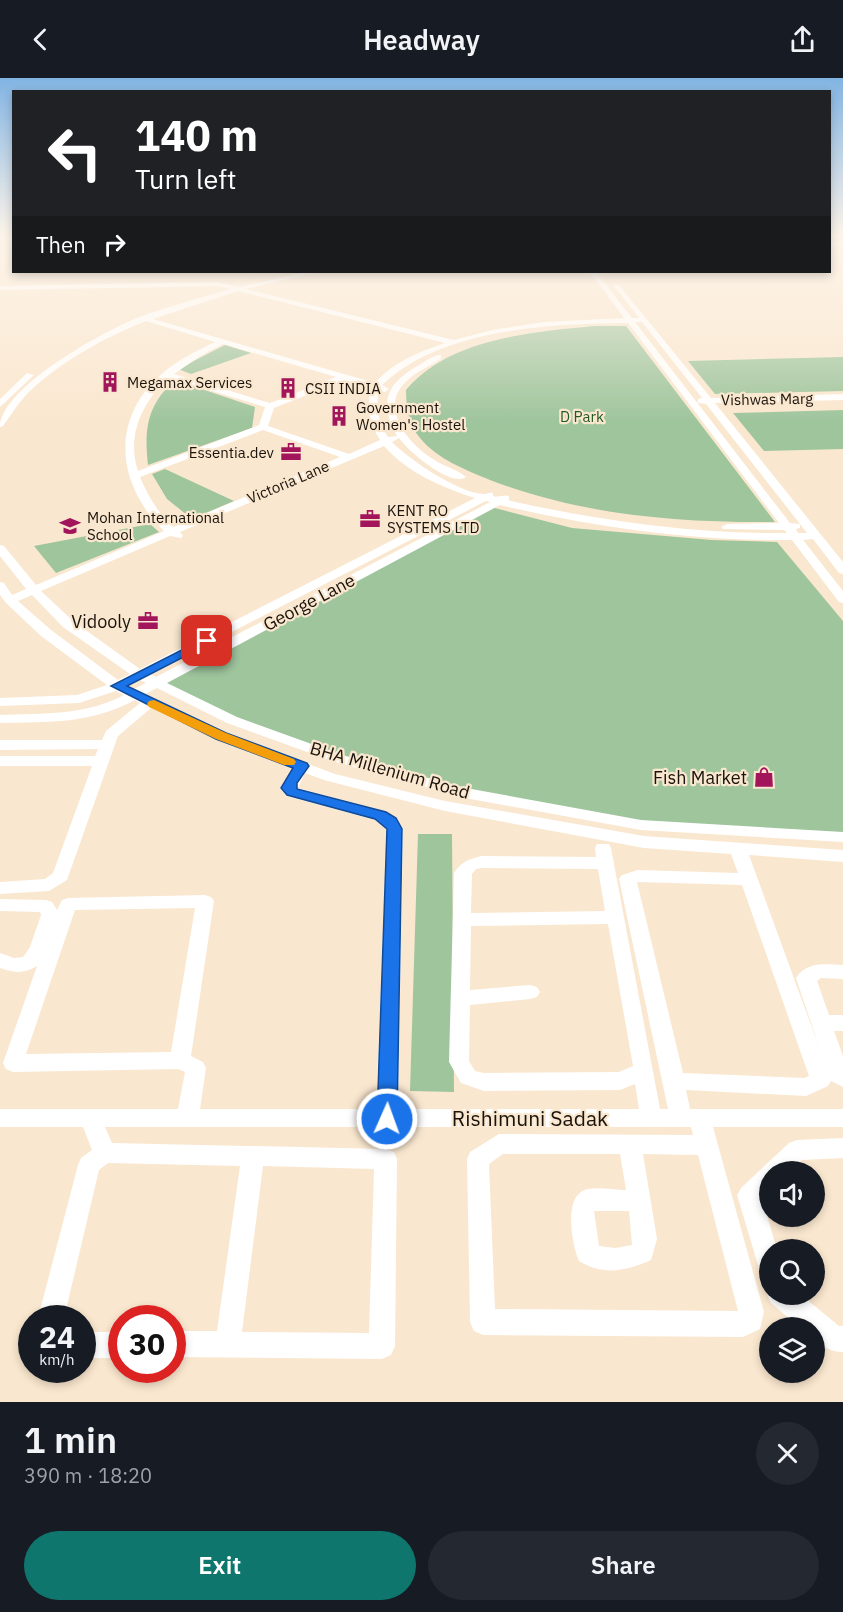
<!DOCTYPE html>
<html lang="en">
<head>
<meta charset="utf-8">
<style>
	:root { --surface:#171b24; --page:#242831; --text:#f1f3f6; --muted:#9ea1a6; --accent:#0f766e }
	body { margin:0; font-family:"IBM Plex Sans",sans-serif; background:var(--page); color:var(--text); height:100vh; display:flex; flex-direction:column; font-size:22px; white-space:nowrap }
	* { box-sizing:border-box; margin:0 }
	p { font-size:20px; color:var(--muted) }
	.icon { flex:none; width:33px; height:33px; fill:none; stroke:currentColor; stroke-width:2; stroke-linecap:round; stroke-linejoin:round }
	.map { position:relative; height:1324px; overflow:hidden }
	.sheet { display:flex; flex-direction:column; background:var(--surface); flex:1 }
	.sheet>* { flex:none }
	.top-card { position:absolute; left:12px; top:12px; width:819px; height:183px; border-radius:0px; box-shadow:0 3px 9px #0003; background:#202124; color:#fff; overflow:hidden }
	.fabs { position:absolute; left:759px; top:1083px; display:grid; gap:12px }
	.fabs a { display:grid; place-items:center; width:66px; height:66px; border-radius:50%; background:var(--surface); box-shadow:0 3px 9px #0003; font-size:30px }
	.speed { position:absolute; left:18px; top:1227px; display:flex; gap:12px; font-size:30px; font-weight:700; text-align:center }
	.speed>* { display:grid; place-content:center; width:78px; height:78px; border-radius:50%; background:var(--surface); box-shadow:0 3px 9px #0003; line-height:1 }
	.speed small { font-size:15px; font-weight:400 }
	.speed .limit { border:9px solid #d22; background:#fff; color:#111 }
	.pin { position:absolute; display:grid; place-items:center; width:51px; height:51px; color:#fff; margin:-26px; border-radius:12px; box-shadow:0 3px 9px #0006 }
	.me { position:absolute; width:66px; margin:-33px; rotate:2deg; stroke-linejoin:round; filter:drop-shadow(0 0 4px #0008) }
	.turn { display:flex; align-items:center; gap:21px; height:126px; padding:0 24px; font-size:27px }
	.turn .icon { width:78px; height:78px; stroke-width:2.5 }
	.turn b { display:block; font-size:42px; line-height:51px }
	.then { display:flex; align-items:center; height:57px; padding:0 24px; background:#0003; gap:12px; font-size:22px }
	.round { display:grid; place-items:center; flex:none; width:63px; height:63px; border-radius:32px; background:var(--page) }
	.summary { display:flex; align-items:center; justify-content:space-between; height:102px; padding:0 24px }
	h1 { font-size:36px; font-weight:600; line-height:45px }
	.primary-button { display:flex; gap:12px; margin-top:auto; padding:12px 24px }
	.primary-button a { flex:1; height:69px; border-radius:36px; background:var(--accent); color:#fff; font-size:24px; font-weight:600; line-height:69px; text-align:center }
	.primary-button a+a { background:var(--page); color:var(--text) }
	header { display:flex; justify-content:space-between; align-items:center; height:78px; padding:0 24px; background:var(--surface); font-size:27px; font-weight:600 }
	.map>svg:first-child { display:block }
</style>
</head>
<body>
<header><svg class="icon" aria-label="back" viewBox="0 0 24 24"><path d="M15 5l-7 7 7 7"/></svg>Headway<svg class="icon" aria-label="share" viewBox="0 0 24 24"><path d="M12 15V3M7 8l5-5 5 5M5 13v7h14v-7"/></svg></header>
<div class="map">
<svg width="843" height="1324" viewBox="0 0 843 1324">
	<rect width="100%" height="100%" fill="#fae7cf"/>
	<path fill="#9fc59d" d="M595 248H626L775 444C678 445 581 437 490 402 466 392 437 381 420 360 409 347 406 329 406 312 449 260 533 254 595 248Z
		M225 267 251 275 191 296 178 291Z
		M843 279V313L715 316 688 283Z
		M175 302 255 329 252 350 148 387C144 351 147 327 175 302Z
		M843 332V371L764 373 733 335Z
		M165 391 234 423 192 441 167 421 152 396Z
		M491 429 572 450 712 462 777 464 843 543V759L620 743 508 722 358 686 247 648 156 604Z
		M150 446 159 454 56 495 34 468Z
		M418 756H452L454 1014 410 1013Z"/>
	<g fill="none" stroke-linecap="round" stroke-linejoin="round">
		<path fill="#fff" fill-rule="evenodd" d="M830 163H843V167H830Z
			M308 194H318L246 211 454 262 492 252 544 244 624 240 590 194H596L632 240H639L614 208 619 207 711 320 843 316V322L715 325 843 484V496L839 495 813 461 803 462 843 513V525L839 524 792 462C693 463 596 450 500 427L167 605 237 639 342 677 466 710 641 742 843 754V764L641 752 465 720 332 683 227 645 157 610 145 616 226 655 335 696 445 723 644 758 843 772V784L749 777 819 969 796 900C806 883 827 886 843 887V901L821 900 817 903 829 937H843V953H834L843 978V1009L831 1003 828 1008 806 1018 686 1012 690 1031H843V1049H713L764 1234 760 1251 743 1259 483 1257 474 1253 470 1244 467 1081 470 1074 499 1056 693 1057 691 1049H105L112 1065 386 1071 394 1074 397 1081 395 1268 391 1277 382 1281 172 1279V1253H217L240 1088 108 1085 99 1092 64 1240H38L78 1087 81 1080 92 1072 83 1049H0V1031H178L185 994 178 991 13 994 6 991 3 985 37 888C24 896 14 895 0 890V875L14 880 23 879 30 869 41 837 40 834 0 833V821L46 822 52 824 57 832 62 822 68 820 205 817 211 819 214 823 191 978 203 984 206 990 200 1031H376L387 751 375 742 286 718 280 710 293 690 216 661 151 630 118 658 67 802 49 813 0 816V804L45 801 53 795 92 688H0V678H95L98 671 0 672V662H102L106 653 140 625 135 622C90 646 50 644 0 645V637C44 635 84 638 124 617L116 613 79 625 0 628V620L77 617 107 607 41 558 6 525 0 517V504L4 505 12 517 26 511 0 478V467L4 468 36 507 164 453C115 405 110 339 164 294 178 282 198 272 215 264L146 243C104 260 61 283 28 315 19 324 11 337 3 348L0 349C0 309 109 250 142 238 170 228 201 220 230 211L217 208 0 212V208L217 204 238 209ZM238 213 445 265C419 274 393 284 375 305L153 241ZM635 244H642L702 320 698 321V325L706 326 807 455H798L796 451 800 450V446L790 445ZM628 245 779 445 727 446 721 449 723 451 784 452 787 455C693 456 602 443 511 423L509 422V418C503 416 499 420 493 418V415C490 414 487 416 484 416 460 416 408 381 392 364L399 360C408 373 451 410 466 399 457 391 443 388 433 381 411 368 381 334 402 308 412 295 428 289 441 281V277C433 277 426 283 419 287 387 305 378 324 397 358L388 359C379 345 375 329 379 312L385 314 389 311 382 307C442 250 549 246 628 245ZM223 266 336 299 270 325 174 296 202 277ZM169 300 265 329 259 347 138 393C126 358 143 322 169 300ZM344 302 372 310C365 328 370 347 380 362L349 376 268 348 274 330ZM263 352 340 379 173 449C158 435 148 418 140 399ZM384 368C408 395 441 409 475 420L140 591 73 543 41 513 170 458 181 460 183 458 180 454ZM486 423 490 424 156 599 150 596ZM32 517 63 549 130 596 118 602 51 552 18 523ZM140 602 146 605 134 611 128 608ZM305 695 324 702 445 733 644 770 731 776 738 795 638 792 622 797 619 801 668 1031H660L611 770 609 766H597L595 770 596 779 482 778C469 781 462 783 454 795L449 984 461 1005 484 1013 620 1012 635 1006 639 1031H398L403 751 396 739 387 734 298 710ZM482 790 598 791 605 833 471 835 472 796 476 791ZM637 804 742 807 809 998 804 1000 683 995ZM195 830 171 974 26 976 75 832ZM608 846 633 988 619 994 484 995 475 993 469 983 470 927 530 921 537 919 540 914 537 909 530 907 470 912 471 848ZM503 1076H620L626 1112C614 1112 599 1109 588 1111 562 1116 572 1167 579 1183 604 1198 626 1193 651 1182L657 1161 643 1076 698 1077 738 1233 495 1231 489 1086ZM263 1088 374 1091 369 1255 242 1254ZM594 1133H629L632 1167 615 1170 599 1168Z
			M27 295 34 297 0 329V321Z
			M843 1060V1080L802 1082 790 1094H770V1113L762 1120 777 1172H770V1201L761 1197 737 1117 741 1110 789 1065 797 1062Z
			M770 1211V1216H800L839 1248H843V1274C830 1274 824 1269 814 1261V1250H800L771 1225 767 1216Z
			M82 1254H122V1280H82Z"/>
	</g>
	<linearGradient id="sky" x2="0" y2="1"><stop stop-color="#82b4e3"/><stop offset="0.46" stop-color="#fdf4e9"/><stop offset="1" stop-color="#fdf4e9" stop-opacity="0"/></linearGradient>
	<rect width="843" height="344" fill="url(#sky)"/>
	<path fill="#1a73e8" stroke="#114b97" stroke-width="1.5" d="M207 559 213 563 211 565 127 608 226 655 307 685 309 688 297 705V711L386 734 396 740 402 751 397 1041 394 1047 387 1049 380 1047 377 1041 387 751 375 741 287 717 281 710 293 690 216 661 111 608Z"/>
	<path fill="#f59e0b" d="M154 622 226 655 294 681 296 684 294 687H284L216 661 149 629 147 626 149 623Z"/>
	<defs>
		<g id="building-bare" transform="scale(1.62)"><path d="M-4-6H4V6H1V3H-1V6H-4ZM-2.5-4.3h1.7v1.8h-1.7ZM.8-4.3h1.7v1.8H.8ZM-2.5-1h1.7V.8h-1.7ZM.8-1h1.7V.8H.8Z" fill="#a3155b" stroke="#fae7cf" stroke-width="2.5" paint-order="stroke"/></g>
		<g id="office-bare" transform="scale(1.62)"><path d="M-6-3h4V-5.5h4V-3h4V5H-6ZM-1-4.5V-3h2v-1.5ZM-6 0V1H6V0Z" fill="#a3155b" stroke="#fae7cf" stroke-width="2.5" paint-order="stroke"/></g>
		<g id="school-bare" transform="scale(1.62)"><path d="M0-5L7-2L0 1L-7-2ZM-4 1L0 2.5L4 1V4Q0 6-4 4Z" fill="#a3155b" stroke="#fae7cf" stroke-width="2.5" paint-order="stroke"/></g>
		<g id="shop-bare" transform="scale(1.62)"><path d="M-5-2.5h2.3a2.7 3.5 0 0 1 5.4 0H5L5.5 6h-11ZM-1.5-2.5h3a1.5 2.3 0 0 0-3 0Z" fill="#a3155b" stroke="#fae7cf" stroke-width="2.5" paint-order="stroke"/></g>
	</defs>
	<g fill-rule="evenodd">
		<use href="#building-bare" x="110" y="304"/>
		<use href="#building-bare" x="288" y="310"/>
		<use href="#building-bare" x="339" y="338"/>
		<use href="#office-bare" x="291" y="374"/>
		<use href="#office-bare" x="370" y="441"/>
		<use href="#school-bare" x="70" y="448"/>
		<use href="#office-bare" x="148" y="543"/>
		<use href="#shop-bare" x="764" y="699"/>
	</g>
	<g text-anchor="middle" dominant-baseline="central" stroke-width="4.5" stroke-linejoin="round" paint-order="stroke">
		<g font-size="15" fill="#1a130b" stroke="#fae7cf" text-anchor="start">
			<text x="127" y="304">Megamax Services</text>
			<text x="305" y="310">CSII INDIA</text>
			<text x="356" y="329">Government<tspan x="356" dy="17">Women's Hostel</tspan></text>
			<text x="274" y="374" text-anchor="end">Essentia.dev</text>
			<text x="387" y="432">KENT RO<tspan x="387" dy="17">SYSTEMS LTD</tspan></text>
			<text x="87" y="439">Mohan International<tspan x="87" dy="17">School</tspan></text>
		</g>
		<g font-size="15" fill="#1a130b" stroke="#fae7cf">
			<text transform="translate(767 321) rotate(-1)">Vishwas Marg</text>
			<text transform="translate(288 404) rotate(-23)">Victoria Lane</text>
		</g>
		<g font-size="15" fill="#235a24" stroke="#fae7cf">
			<text x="582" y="338">D Park</text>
		</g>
		<g font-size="18" fill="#1a130b" stroke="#fae7cf">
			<text transform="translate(309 524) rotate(-28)">George Lane</text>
			<text transform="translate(390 692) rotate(16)">BHA Millenium Road</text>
		</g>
		<g font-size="18" fill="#1a130b" stroke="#fae7cf" text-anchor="end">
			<text x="131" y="543">Vidooly</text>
			<text x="747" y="699">Fish Market</text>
		</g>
		<g font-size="21" fill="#1a130b" stroke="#fae7cf">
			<text x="530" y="1040">Rishimuni Sadak</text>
		</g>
	</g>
</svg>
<div class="fabs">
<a><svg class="icon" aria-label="sound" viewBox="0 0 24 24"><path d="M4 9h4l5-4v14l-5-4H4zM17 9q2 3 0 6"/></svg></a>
<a><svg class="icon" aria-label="search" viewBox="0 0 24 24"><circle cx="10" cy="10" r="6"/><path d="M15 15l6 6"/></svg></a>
<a><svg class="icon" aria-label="layers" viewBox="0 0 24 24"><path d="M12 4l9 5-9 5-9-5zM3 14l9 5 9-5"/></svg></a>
</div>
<div class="speed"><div>24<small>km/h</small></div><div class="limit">30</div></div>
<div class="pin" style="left:207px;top:563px;background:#d93025"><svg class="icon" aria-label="arrive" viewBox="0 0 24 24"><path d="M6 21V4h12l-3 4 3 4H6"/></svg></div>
<svg class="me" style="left:387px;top:1041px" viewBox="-20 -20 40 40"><circle r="17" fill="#1a73e8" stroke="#fff" stroke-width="3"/><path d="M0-11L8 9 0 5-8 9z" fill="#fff"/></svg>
<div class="top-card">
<div class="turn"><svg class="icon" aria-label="left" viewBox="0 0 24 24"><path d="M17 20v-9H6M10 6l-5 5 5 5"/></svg><div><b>140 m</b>Turn left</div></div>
<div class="then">Then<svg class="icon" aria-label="right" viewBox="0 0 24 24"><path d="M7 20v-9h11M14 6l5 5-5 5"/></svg></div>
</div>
</div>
<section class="sheet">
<div class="summary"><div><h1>1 min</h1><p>390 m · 18:20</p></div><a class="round"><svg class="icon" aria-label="close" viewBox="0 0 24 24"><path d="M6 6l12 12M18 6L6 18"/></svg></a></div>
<div class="primary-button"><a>Exit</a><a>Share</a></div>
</section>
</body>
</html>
